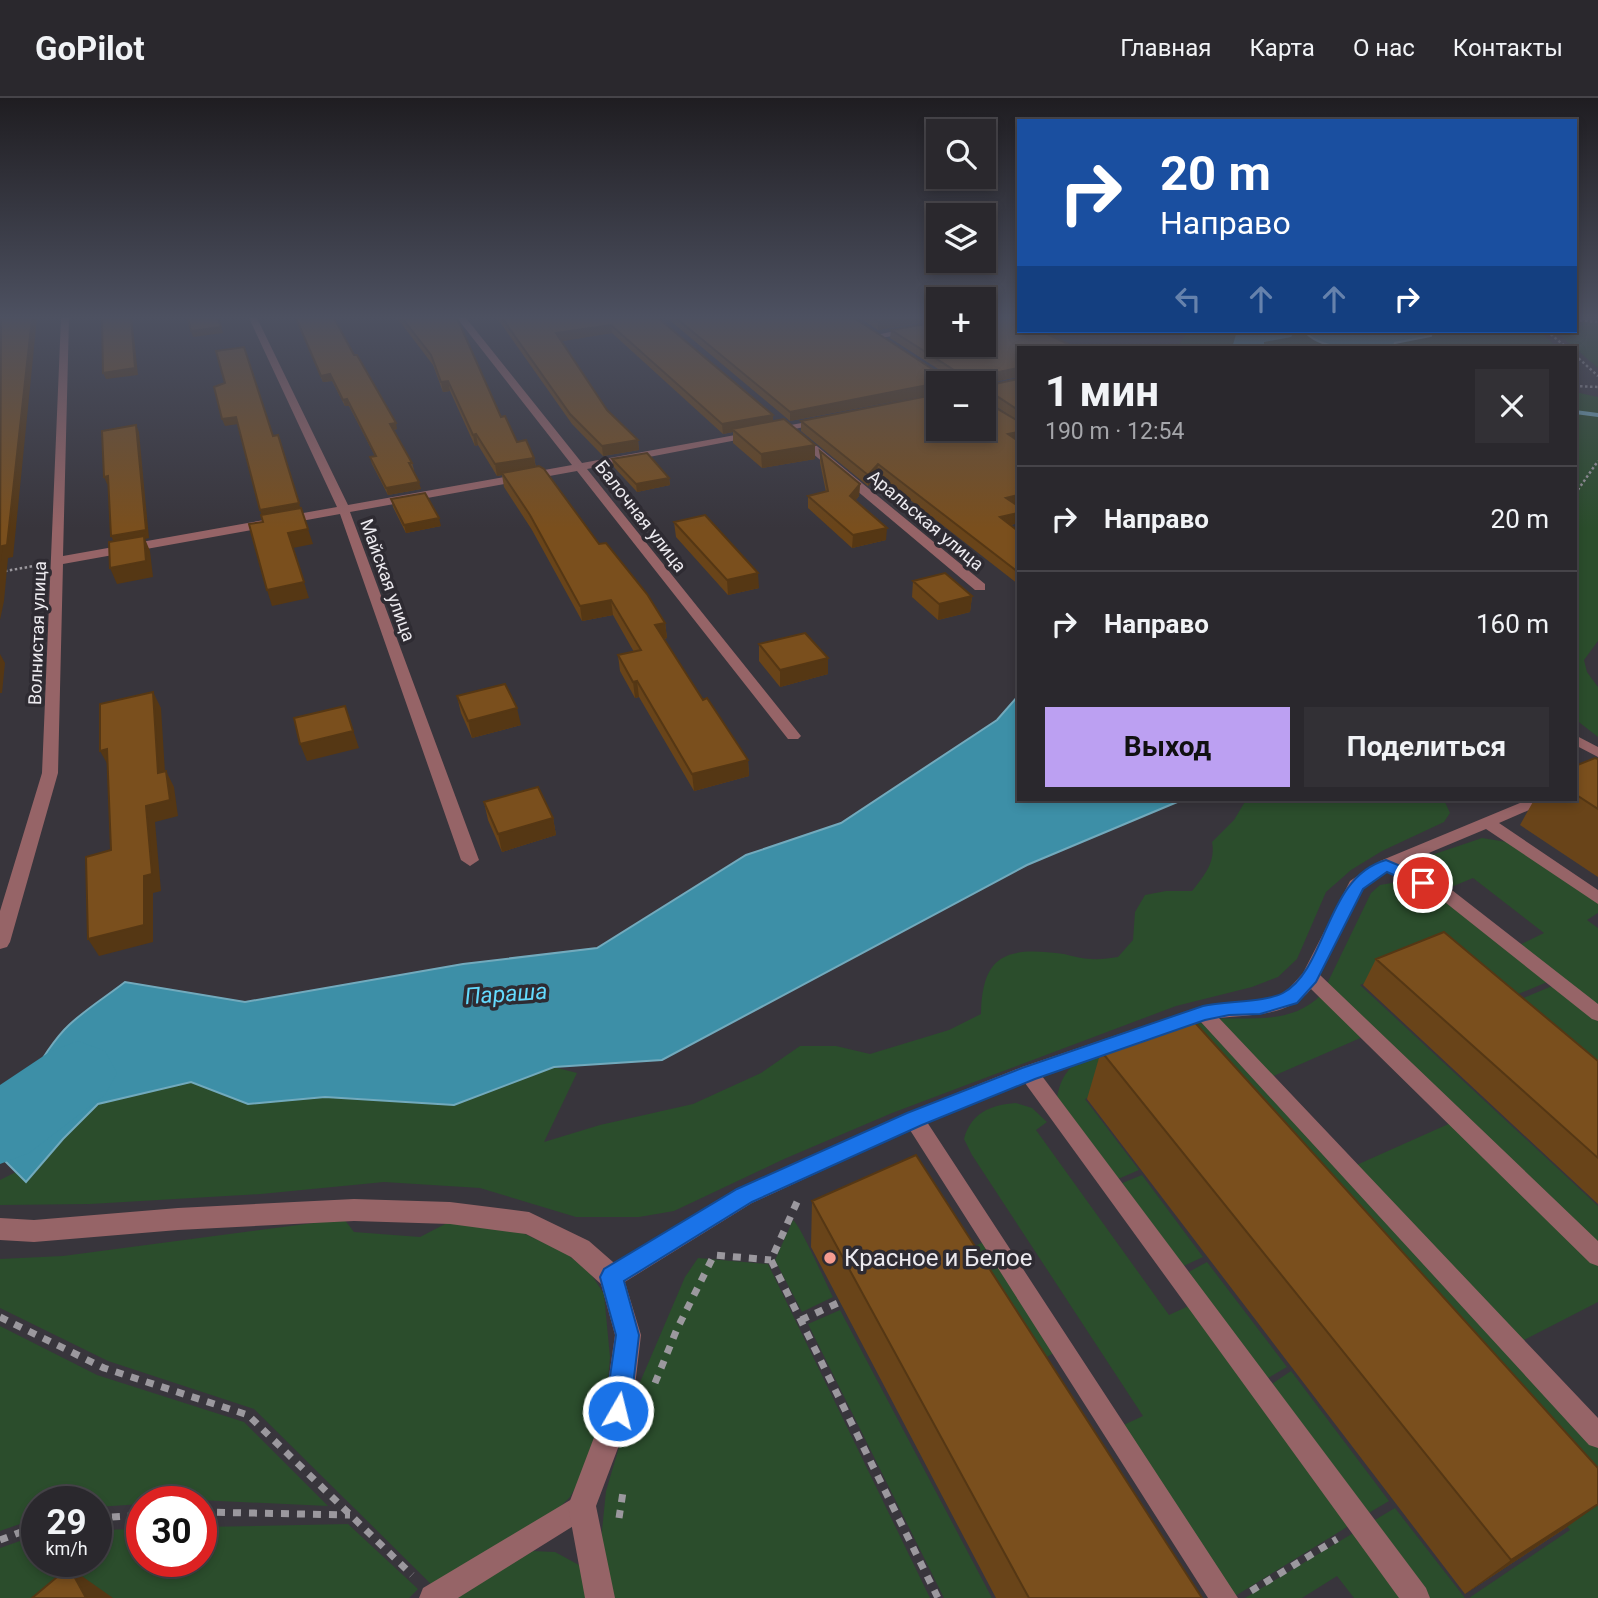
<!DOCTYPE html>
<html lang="ru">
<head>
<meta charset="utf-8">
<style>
	:root { --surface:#2a282d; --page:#323035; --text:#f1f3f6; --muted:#a5a6aa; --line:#464449; --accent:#bca0f2 }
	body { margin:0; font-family:Roboto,sans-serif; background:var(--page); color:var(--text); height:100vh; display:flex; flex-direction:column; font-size:26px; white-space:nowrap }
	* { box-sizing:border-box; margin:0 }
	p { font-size:23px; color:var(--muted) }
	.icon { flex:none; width:38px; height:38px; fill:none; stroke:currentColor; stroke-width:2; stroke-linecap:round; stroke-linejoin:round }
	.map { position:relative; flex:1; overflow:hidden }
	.drawer { position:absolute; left:1017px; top:248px; width:560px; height:455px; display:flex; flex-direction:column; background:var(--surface); border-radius:0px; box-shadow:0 4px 10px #0003,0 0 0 2px var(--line) }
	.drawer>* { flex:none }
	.banner { position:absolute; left:1017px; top:21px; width:560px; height:214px; border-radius:0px; box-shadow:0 4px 10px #0003,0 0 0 2px var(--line); background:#1a4fa0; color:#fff; overflow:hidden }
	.controls { position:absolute; left:926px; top:21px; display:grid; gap:14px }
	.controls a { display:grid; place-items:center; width:70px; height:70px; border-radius:0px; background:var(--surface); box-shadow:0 4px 10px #0003,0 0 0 2px var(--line); font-size:35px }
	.speed { position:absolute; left:21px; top:1388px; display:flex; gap:14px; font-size:35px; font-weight:700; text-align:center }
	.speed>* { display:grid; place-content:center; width:91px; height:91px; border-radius:50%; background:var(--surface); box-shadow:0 4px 10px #0003,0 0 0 2px var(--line); line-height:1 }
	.speed small { font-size:18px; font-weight:400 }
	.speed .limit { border:10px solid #d22; background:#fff; color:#111 }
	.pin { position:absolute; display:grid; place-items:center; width:60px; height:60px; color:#fff; margin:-30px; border:4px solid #fff; border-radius:50%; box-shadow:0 2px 7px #0007 }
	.me { position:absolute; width:77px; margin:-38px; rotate:8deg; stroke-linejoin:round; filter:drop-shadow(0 0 5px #0008) }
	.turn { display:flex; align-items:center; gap:24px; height:147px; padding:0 28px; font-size:32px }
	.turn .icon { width:91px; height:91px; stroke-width:2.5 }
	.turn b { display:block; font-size:49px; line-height:60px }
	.lanes { display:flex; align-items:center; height:66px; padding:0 28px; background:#0003; justify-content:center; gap:35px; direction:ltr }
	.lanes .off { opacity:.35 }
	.round { display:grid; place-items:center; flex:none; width:74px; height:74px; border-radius:0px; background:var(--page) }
	.summary { display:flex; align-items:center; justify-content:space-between; height:119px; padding:0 28px }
	h1 { font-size:42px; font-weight:700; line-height:52px }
	.action { display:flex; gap:14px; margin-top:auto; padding:14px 28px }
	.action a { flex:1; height:80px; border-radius:0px; background:var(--accent); color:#111; font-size:28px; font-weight:700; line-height:80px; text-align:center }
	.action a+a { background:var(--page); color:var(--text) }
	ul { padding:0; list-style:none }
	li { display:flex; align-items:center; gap:21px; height:105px; padding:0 28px; border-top:2px solid var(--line) }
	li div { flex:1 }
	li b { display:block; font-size:26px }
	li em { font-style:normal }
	header { display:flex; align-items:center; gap:42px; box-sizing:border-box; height:98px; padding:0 35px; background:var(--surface); border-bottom:2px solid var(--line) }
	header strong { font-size:33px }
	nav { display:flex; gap:38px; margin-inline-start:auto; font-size:24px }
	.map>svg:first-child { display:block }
</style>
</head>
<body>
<header>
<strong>GoPilot</strong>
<nav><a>Главная</a><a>Карта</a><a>О нас</a><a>Контакты</a></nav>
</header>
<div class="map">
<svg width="1598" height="1500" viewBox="0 0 1598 1500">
	<rect width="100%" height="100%" fill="#38353c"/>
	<path fill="#2b4d2c" d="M1575 223 1598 225V270L1555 233H1575Z
		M1188 233H1304L1313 242 1350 250H1177Z
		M1432 233H1539L1558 250H1393L1395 245 1431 239Z
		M1575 294 1598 299V543L1584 562 1587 574 1598 589V639L1575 621Z
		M1246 702H1444L1450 715 1444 724 1382 753 1351 772 1326 794 1297 861 1278 879 1252 889 1176 908 892 1015 784 1061 674 1113 639 1119H576L480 1090 384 1084 261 1096 90 1106 0 1107V1082L16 1074 26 1084 63 1041 98 1006 191 984 248 1006 325 999 454 1007 554 969 577 975 544 1044 600 1027 693 1006 761 975 800 948H836L870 956 949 932 981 916C982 854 1009 849 1064 856 1073 858 1082 861 1091 861 1100 862 1109 860 1118 859L1133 842 1135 814 1145 797 1166 793H1192C1204 778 1216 764 1212 744L1234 722Z
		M1482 740 1507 744 1598 805V815L1587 822 1598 830V910L1517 848 1544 835 1473 780 1444 792 1415 774V764L1423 760Z
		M1398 784 1410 785 1439 795 1552 882 1487 909 1428 859 1360 887 1598 1108V1151L1325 890 1371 795 1380 787Z
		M1557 886 1598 918V982L1492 913Z
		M1322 896 1365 938 1269 980 1213 921C1253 919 1292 927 1322 896Z
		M1196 924 1204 926 1598 1343V1500H1469L1570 1432 1171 965 1085 1001 1139 1072 1111 1084 1057 1000C1059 986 1065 972 1078 964Z
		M1016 1005 1032 1010 1047 1024 1036 1032 1169 1217 1195 1205 1355 1424 1232 1500 1115 1331 1143 1318 972 1057 964 1041C971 1015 990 1007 1016 1005Z
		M1453 1024 1598 1164V1204L1518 1245 1352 1069Z
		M1142 1077 1203 1159 1177 1171 1115 1088Z
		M344 1121 354 1134 420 1139 447 1125 523 1135 564 1154 589 1173 604 1196 610 1259 606 1305 581 1380 570 1399 553 1416 435 1490 254 1311 108 1263 0 1210V1161L63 1158Z
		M793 1122C801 1128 826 1186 833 1199L802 1214 775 1162Z
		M988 1142 1059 1252 1019 1275 948 1160Z
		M698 1160 768 1166 930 1500H609L600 1452 606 1393 635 1296 685 1179Z
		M1207 1164 1287 1269 1261 1284 1183 1177Z
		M840 1212 992 1500H944L808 1226Z
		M0 1228 97 1277 244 1324 328 1408 198 1402 142 1404V1406L96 1409V1404H37V1420L0 1433Z
		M1291 1273 1389 1403 1362 1419 1266 1290Z
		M1395 1410 1465 1500H1424L1368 1426Z
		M348 1426 418 1491 409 1500H0V1450L37 1437V1463H96V1432L142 1431V1463H201V1429Z
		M1360 1431 1411 1500H1354L1337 1478 1302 1500H1245Z
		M533 1453 555 1454 579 1467 589 1500H455Z"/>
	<path fill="#3d8fa7" stroke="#72aabd" stroke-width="2" d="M1304 233H1432L1431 238 1395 245 1393 250C1365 250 1324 255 1304 233Z
		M1018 598V702H1182L1027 767 662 962 554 969 454 1007 325 999 248 1006 191 984 98 1006 63 1041 26 1084 0 1058C0 1026 45 949 69 927 86 911 107 898 125 884L245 904 463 866 597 850 746 757 841 725 997 622Z"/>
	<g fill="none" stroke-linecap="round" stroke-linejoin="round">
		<path fill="#72aabd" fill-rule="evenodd" d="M1575 312 1598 315V319L1575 316Z"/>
		<path fill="#3d8fa7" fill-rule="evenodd" d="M1237 233H1295L1291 239 1264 244V250H1232Z
			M78 943 105 953 117 975 105 997 29 1055 0 1066V987L51 953Z"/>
		<path stroke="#9b989e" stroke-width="2.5" stroke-dasharray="2.5 2.5" stroke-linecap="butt" d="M1575 222 1598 224
			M1547 233 1567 250
			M1575 257 1598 278
			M1575 288 1598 289
			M1575 396 1598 363
			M0 474 34 468"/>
		<path stroke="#9b989e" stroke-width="7" stroke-dasharray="8 8" stroke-linecap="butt" d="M797 1104 771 1162 938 1500
			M0 1219 104 1270 248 1317 412 1477
			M801 1222 840 1204
			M655 1285 677 1231 714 1157 771 1162
			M201 1414 350 1417
			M96 1420 142 1417
			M619 1420 623 1394
			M0 1442 37 1428
			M1251 1493 1337 1441"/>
		<path fill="#966467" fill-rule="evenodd" d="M1575 637 1598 649V659L1575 647Z
			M1527 702H1547L1545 705 1499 725 1598 792V806L1486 731 1400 767 1448 789 1598 906V923L1592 921 1436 797 1387 774 1362 791 1320 877 1598 1143V1168L1590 1165 1311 891C1289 919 1252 916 1219 920L1598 1320V1350L1589 1347 1200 923 1042 978 1426 1490 1430 1500H1399L1025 985 927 1024 1238 1500H1208L910 1032 752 1105 620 1187 612 1190 604 1187 601 1179 604 1171 736 1091 907 1015 1022 969 1203 908 1261 902 1285 895 1303 875 1350 783 1380 763Z
			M582 1395 591 1399 595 1408 591 1417 458 1500H419L423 1490Z"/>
		<path fill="#966467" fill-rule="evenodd" d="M61 220H69L63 458 337 409 249 220H257L348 407 572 367 457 220H466L582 365 829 320V324L825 325 587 371 801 638 798 641H788L577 373 350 414 479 762 470 768 461 762 340 416 63 466 58 675 10 844 7 849 0 851V813L42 675Z
			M938 224V230L875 241 871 238Z
			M793 335H801L985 486V492H975L793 339Z
			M354 1101 450 1104 529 1114 589 1143 621 1171 641 1237 632 1313 596 1408 615 1500H585L568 1408 604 1313 615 1237 601 1186 571 1159 526 1136 450 1126 354 1123 178 1132 34 1144 0 1142V1120L34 1122 178 1110Z"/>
	</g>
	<path fill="#694419" d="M295 220H334L397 331 393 332 412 365 414 372H412L421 391 388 397 372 366 370 359 375 358 349 308H345L332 283 323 284Z
		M397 220H457L501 319 517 344 534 360 536 369 665 525 667 540 664 541 703 602 748 662 749 678 694 693 639 599 635 600 620 573 618 557 634 554 613 517 582 523 532 432 504 389 502 377 497 378 478 347 475 348 450 293 443 294 433 267Z
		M497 220H658L773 323 815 347V361L762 370 733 345V334L723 336 612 235 561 243 607 312 638 342 639 352 603 358 572 326Z
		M667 220H854L943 278H949L890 240 891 232 1018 250V280L1017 279 984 286 938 285V295L790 323Z
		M860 220H938V222L878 232Z
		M1018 281V323L985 301H984V303L1018 323V407H1017L1018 408V425L1011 427 1018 433V486L877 376 868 388 801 333V323L984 287 986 288Z
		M820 353 860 386 859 398 855 403 886 442 852 450 808 410V398L826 394 820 365Z
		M612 361 669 380 670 387 637 394 613 368Z
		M391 401 441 428 406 435 393 409Z
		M674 424 759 490 728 497 676 439Z
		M913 483 972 498 970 514 938 522 912 499Z
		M759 546 828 576 780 589 759 563Z
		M457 598 521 627 472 640 461 615Z
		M1598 661V779L1520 727 1534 702H1575V668Z
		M484 704 553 720 556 737 502 754 488 722Z
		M1376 861 1598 963V1106L1363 887Z
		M1101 953 1567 1429 1465 1496 1087 1001Z
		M812 1103 1202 1500H996L811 1149Z"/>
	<path fill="#553714" d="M32 220H37L13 459 8 460 4 503 0 522V463Z
		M131 220H132L138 277 106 281 103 275Z
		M896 220H938V221L878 232V224Z
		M611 227 612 235 557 244 556 235Z
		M221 229 223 235 193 239 191 233Z
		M1018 270 1017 279 984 286 982 285 984 277Z
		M330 276 332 283 323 284 321 278Z
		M448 283 450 293 443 294 441 284Z
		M938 286V295L790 323V314Z
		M986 291 985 301H984V292Z
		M347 301 349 308H345L343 302Z
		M773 317V326L732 331 733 334 723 336 722 326Z
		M236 319 238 326 225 328 222 321Z
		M396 325 397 331 391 332 390 326Z
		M136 327 139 334 149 440 145 441 150 453 153 479 117 486 110 470 115 446 111 438Z
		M1018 334V344L1008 336Z
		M476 336 478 347 475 348 473 337Z
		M638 342 639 352 603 358 602 348Z
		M815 347V361L762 370 761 356Z
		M534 360 536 371 497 378 495 366Z
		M878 366 877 376 868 388V377Z
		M108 378 111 386H107L104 379Z
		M669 380 670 387 637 394 636 386Z
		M419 384 421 391 388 397 386 390Z
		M860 386 859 398 849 410 850 398Z
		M1018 397V407L1005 410 1006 400Z
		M299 405 301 413 262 420 260 412Z
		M1018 415V425L999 430 1000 419Z
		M439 420 441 428 406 435 404 427Z
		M887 430 886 442 852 450 853 437Z
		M308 431 313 446 293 450 309 500 272 508 267 492 288 435Z
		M758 475 759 490 728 497 727 482Z
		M972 498 970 514 938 522 939 506Z
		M611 502 613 517 582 523 580 508Z
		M665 525 667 540 657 542 655 527Z
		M0 556 5 565 2 595H0Z
		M828 560V576L780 589V572Z
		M637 583 639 599 635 600 633 584Z
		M153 594 161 610 166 691 158 675Z
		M345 608 359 650 307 663 300 646Z
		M517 610 521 627 472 640 468 623Z
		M107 651 109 669 100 653Z
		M748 662 749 678 694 693 692 676Z
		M166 673 174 689 178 718 155 724 161 793 153 795V844L99 858 88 841 146 708Z
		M553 720 556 737 502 754 498 736Z
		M1598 1406V1407L1567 1429 1465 1496 1511 1462Z
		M69 1469 113 1500H86Z"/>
	<path fill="#7a4f1d" stroke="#553714" stroke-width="2" d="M1 220H32L7 447 2 448 0 463Z
		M102 220H131L135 270 103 275Z
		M188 220H218L221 229 191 233Z
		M296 220H334L354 257H357L396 325 390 326 412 365H409L419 384 386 390 370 359 376 358 347 301 343 302 330 276 321 278Z
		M402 220H457L501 319 505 318 517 344 526 342 534 360 495 366 476 336 473 337 448 283 441 284 431 257Z
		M502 220H658L773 317 722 326 611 227 556 235 607 312 638 342 602 348 570 316Z
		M676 220H854L943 278H956L957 274 891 232 938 224V247H984V220H1018V233H1041L1076 250H1018V270L984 277 982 285H938L790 314Z
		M873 220H896L878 224Z
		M244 249 273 338 278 337 299 405 260 412 236 319 222 321 214 289 225 285 216 253Z
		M1018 281V312L986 291 984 292V287L986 288Z
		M938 296V331H984V300V303L1018 323V334L1008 336 1018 343V397L1006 400 1018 408V415L1000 419 1018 433V474L878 366 868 377 801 323Z
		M784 321 815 347 761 356 732 331Z
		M136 327 146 432 111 438 108 378 104 379 102 333Z
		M820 353 860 386 850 398 887 430 853 437 808 398 828 393Z
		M647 355 669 380 636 386 612 361Z
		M539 368 544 371 599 446 606 445 647 496 665 525 655 527 703 602 707 600 748 662 692 676 637 583 633 584 618 557 641 552 611 502 580 508 530 417 502 375Z
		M425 395 439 420 404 427 391 401Z
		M301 410 308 431 288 435 304 484 267 492 249 426 263 424 261 417Z
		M705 417 758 475 727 482 674 424Z
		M144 438 146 463 110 470 109 444Z
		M945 475 972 498 939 506 913 483Z
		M805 535 828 560 780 572 759 546Z
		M505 586 517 610 468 623 457 598Z
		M153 594 158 675 166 673 170 702 146 708 152 776 144 778V827L88 841 86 759 111 752 107 651 100 653V606Z
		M345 608 353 633 300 646 294 620Z
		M1595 660 1598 661V711L1575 696V668Z
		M538 689 553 720 498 736 484 704Z
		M1444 834 1598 963V1060L1376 861Z
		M1189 918 1598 1370V1406L1511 1462 1101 953Z
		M916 1057 1202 1500H1029L812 1103Z
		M69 1469 86 1500H32Z"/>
	<linearGradient id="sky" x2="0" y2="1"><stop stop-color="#1f1d21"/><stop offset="0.51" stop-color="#4d5161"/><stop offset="1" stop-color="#4d5161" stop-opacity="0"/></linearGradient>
	<rect width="1598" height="430" fill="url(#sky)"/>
	<path fill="#1a73e8" stroke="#114b97" stroke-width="2" d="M1386 762 1429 780 1431 785 1423 790 1387 774 1363 791 1316 884 1297 905 1260 916 1229 917 1205 922 1035 981 922 1027 752 1104 624 1183 639 1237 630 1313 627 1322 618 1325 609 1322 605 1313 616 1237 600 1179 604 1171 737 1091 907 1015 1022 970 1203 908C1225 903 1267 904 1283 895 1328 870 1325 779 1386 762Z"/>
	<circle fill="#f59c91" stroke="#2e2b32" stroke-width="2.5" cx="830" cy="1160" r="7"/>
	<g text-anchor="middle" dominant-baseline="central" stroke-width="7" stroke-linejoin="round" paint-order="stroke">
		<g font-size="18" fill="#eceaef" stroke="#2e2b32">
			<text transform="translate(641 418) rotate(52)">Балочная улица</text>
			<text transform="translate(926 422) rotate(40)">Аральская улица</text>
			<text transform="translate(388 482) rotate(70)">Майская улица</text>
			<text transform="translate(37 535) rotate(-88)">Волнистая улица</text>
		</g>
		<g font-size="23" font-style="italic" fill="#64dafd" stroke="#2e2b32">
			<text transform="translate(506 896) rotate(-4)">Параша</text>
		</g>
		<g font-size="24" fill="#eceaef" stroke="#2e2b32" text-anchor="start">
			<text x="844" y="1160">Красное и Белое</text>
		</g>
	</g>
</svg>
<div class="controls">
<a><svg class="icon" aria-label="search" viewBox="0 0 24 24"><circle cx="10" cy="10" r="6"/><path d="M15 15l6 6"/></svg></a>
<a><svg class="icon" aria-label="layers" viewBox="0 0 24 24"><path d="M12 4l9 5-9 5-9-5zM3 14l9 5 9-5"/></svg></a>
<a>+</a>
<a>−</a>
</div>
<div class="speed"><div>29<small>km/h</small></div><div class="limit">30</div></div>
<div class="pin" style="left:1423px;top:785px;background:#d93025"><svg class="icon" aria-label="arrive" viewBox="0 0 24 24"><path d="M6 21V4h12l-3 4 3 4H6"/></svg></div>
<svg class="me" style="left:618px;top:1313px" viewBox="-20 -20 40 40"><circle r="17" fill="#1a73e8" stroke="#fff" stroke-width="3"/><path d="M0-11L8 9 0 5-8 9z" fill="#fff"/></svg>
<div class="banner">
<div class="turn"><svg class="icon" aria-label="right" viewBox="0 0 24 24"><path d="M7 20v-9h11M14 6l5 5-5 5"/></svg><div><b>20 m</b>Направо</div></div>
<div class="lanes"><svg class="icon off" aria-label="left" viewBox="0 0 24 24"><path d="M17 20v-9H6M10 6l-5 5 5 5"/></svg><svg class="icon off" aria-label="ahead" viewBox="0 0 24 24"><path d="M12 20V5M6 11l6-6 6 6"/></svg><svg class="icon off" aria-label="ahead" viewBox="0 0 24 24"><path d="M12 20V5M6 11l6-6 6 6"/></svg><svg class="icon" aria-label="right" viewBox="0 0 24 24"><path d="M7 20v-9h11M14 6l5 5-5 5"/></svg></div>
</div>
<section class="drawer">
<div class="summary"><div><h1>1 мин</h1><p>190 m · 12:54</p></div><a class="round"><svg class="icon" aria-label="close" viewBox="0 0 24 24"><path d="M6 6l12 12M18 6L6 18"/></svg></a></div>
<ul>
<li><svg class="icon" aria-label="right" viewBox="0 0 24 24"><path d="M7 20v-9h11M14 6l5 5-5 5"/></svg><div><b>Направо</b></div><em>20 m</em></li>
<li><svg class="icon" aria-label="right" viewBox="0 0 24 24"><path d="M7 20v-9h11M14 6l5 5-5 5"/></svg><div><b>Направо</b></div><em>160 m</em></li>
</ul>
<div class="action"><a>Выход</a><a>Поделиться</a></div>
</section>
</div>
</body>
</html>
